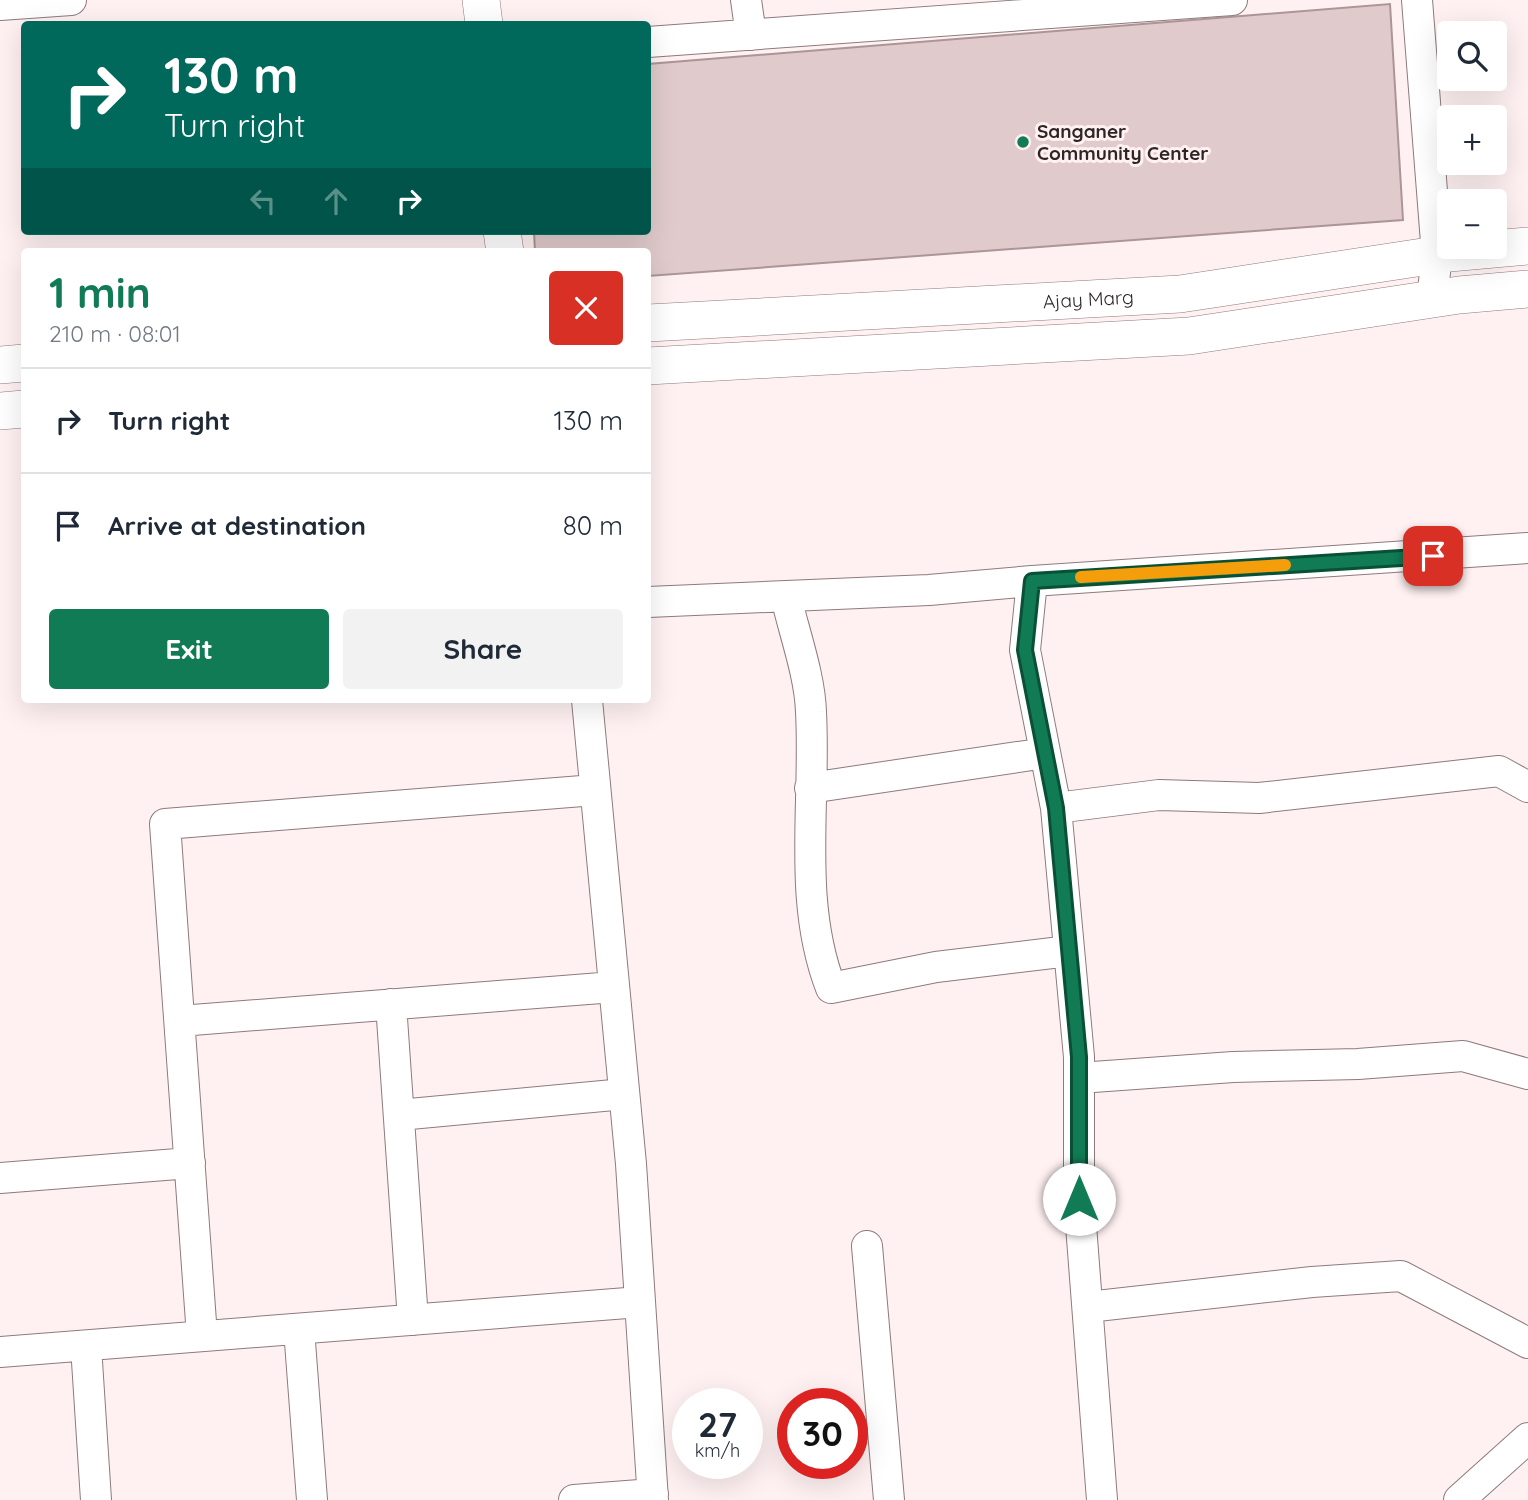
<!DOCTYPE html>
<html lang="en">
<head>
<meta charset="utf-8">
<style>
	:root { --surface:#fff; --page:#f2f2f3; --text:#1f2937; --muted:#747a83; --line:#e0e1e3; --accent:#107b55 }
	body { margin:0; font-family:Quicksand,sans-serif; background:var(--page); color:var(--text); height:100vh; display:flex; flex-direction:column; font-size:26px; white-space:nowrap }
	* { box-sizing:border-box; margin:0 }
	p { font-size:23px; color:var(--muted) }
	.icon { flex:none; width:38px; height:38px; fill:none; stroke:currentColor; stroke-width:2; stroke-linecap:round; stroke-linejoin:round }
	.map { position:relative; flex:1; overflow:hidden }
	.sheet { position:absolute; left:21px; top:248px; width:630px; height:455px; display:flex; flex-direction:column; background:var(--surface); border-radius:7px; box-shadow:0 7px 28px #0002 }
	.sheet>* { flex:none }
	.guide { position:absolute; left:21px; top:21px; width:630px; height:214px; border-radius:7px; box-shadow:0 7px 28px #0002; background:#00695c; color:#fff; overflow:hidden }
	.fabs { position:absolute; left:1437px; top:21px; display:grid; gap:14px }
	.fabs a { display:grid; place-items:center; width:70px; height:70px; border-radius:7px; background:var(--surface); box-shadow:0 7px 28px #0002; font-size:35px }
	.speed { position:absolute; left:672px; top:1388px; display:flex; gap:14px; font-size:35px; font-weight:700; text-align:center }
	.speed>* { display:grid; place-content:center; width:91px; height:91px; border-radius:50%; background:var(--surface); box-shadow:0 7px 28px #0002; line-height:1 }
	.speed small { font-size:18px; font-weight:400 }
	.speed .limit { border:10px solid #d22; background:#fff; color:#111 }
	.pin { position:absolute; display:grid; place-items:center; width:60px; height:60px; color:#fff; margin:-30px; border-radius:14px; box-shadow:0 4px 10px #0006 }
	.me { position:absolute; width:77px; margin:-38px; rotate:0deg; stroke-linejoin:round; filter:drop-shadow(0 0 5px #0008) }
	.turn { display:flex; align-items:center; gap:24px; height:147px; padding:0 28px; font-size:32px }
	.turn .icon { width:91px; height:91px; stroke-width:2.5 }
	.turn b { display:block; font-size:49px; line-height:60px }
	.lanes { display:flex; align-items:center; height:66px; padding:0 28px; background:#0003; justify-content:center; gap:35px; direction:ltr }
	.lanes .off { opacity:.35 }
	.round { display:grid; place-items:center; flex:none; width:74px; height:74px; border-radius:7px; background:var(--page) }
	.head { display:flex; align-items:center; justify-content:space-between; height:119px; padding:0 28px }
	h1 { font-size:42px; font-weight:800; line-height:52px; color:var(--accent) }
	.cta { display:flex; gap:14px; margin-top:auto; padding:14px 28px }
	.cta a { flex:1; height:80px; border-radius:7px; background:var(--accent); color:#fff; font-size:28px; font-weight:800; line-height:80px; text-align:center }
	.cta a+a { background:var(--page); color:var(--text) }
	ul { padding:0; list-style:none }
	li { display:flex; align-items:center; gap:21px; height:105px; padding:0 28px; border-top:2px solid var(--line) }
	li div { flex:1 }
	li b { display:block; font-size:26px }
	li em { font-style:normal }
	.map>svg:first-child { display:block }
</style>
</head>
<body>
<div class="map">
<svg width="1528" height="1500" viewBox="0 0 1528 1500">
	<rect width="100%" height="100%" fill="#fff1f2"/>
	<path fill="#e0cacb" stroke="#ab9597" stroke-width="2" d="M1390 4 1403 220 648 276V252H535L534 231H648V64Z"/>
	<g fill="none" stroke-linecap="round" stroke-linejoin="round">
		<g stroke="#8e7a7c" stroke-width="32">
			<path id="minor" d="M746 0 751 35
				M1417 0 1437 255 1432 299
				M0 5 71 0
				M648 42 1232 0
				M786 597C794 632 810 676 811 712 816 804 797 901 831 988L936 967 1069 951
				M648 602 929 590 1032 581
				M587 700 631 1164 653 1500
				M810 788 1045 753
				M1056 808 1159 795 1259 798 1499 771 1528 787
				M391 1004 413 1320
				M180 1021 614 987
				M1079 1078 1233 1067 1358 1064 1463 1056 1528 1074
				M399 1115 624 1094
				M0 1178 190 1163
				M867 1246 889 1500
				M1088 1307 1312 1282 1401 1276 1528 1343
				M299 1329 312 1500
				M202 1336 165 824 595 790
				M86 1346 96 1500
				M0 1352 640 1302
				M574 1500 653 1494
				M1102 1500 1079 1199V1057L1056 808 1025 650 1032 581 1528 548
				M1459 1500 1528 1438"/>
		</g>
		<g stroke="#8e7a7c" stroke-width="38">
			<g id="tertiary">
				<path d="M481 0 484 24"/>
				<path d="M502 231 505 252"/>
				<path id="s1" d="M648 323 1180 294 1449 253 1528 246"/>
				<path d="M0 365 24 363"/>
				<path d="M648 366 1189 336 1459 295 1528 289"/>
				<path d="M0 411 24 409"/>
			</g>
		</g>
		<use href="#minor" stroke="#fff" stroke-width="30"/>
		<use href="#tertiary" stroke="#fff" stroke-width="37"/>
	</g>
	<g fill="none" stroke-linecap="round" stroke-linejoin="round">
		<g stroke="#0a5037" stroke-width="18">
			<path id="route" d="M1079 1199V1057L1056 808 1025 650 1032 581 1433 556"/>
		</g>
		<use href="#route" stroke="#107b55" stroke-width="12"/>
		<path stroke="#f59e0b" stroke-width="12" d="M1081 577 1285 565"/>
	</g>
	<circle fill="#107b55" stroke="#fff1f2" stroke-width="2.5" cx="1023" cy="142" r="7"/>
	<g text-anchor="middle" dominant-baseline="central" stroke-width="6" stroke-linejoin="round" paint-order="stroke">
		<g font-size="19" font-weight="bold" fill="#2e2626" stroke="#fff1f2" text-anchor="start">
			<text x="1037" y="131">Sanganer<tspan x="1037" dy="22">Community Center</tspan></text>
		</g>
		<g font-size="19" fill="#2e2626" stroke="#fff1f2">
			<text stroke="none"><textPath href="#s1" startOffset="441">Ajay Marg</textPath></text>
		</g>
	</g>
</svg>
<div class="fabs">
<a><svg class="icon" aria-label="search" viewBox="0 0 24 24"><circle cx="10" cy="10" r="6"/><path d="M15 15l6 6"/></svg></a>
<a>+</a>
<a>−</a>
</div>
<div class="speed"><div>27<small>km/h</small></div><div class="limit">30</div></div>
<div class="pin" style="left:1433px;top:556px;background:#d93025"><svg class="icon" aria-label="arrive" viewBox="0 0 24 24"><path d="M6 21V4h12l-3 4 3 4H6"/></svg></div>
<svg class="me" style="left:1079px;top:1199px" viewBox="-20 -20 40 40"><circle r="19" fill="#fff"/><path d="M0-13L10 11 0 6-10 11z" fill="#107b55"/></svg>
<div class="guide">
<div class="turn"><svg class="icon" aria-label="right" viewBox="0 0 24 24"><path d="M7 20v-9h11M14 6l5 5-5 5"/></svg><div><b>130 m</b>Turn right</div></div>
<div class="lanes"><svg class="icon off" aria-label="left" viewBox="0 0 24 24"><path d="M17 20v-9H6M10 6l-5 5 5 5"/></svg><svg class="icon off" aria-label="ahead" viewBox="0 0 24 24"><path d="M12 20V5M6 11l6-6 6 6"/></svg><svg class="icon" aria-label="right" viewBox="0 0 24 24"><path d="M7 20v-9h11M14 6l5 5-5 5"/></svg></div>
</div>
<section class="sheet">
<div class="head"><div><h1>1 min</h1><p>210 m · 08:01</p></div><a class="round" style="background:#d93025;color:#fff"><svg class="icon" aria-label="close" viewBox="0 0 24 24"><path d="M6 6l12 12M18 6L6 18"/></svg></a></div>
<ul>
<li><svg class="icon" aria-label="right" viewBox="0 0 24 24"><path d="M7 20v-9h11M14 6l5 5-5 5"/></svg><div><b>Turn right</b></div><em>130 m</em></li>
<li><svg class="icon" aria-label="arrive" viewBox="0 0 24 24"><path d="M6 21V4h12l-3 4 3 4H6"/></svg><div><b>Arrive at destination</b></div><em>80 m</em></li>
</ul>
<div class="cta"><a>Exit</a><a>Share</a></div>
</section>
</div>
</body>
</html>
